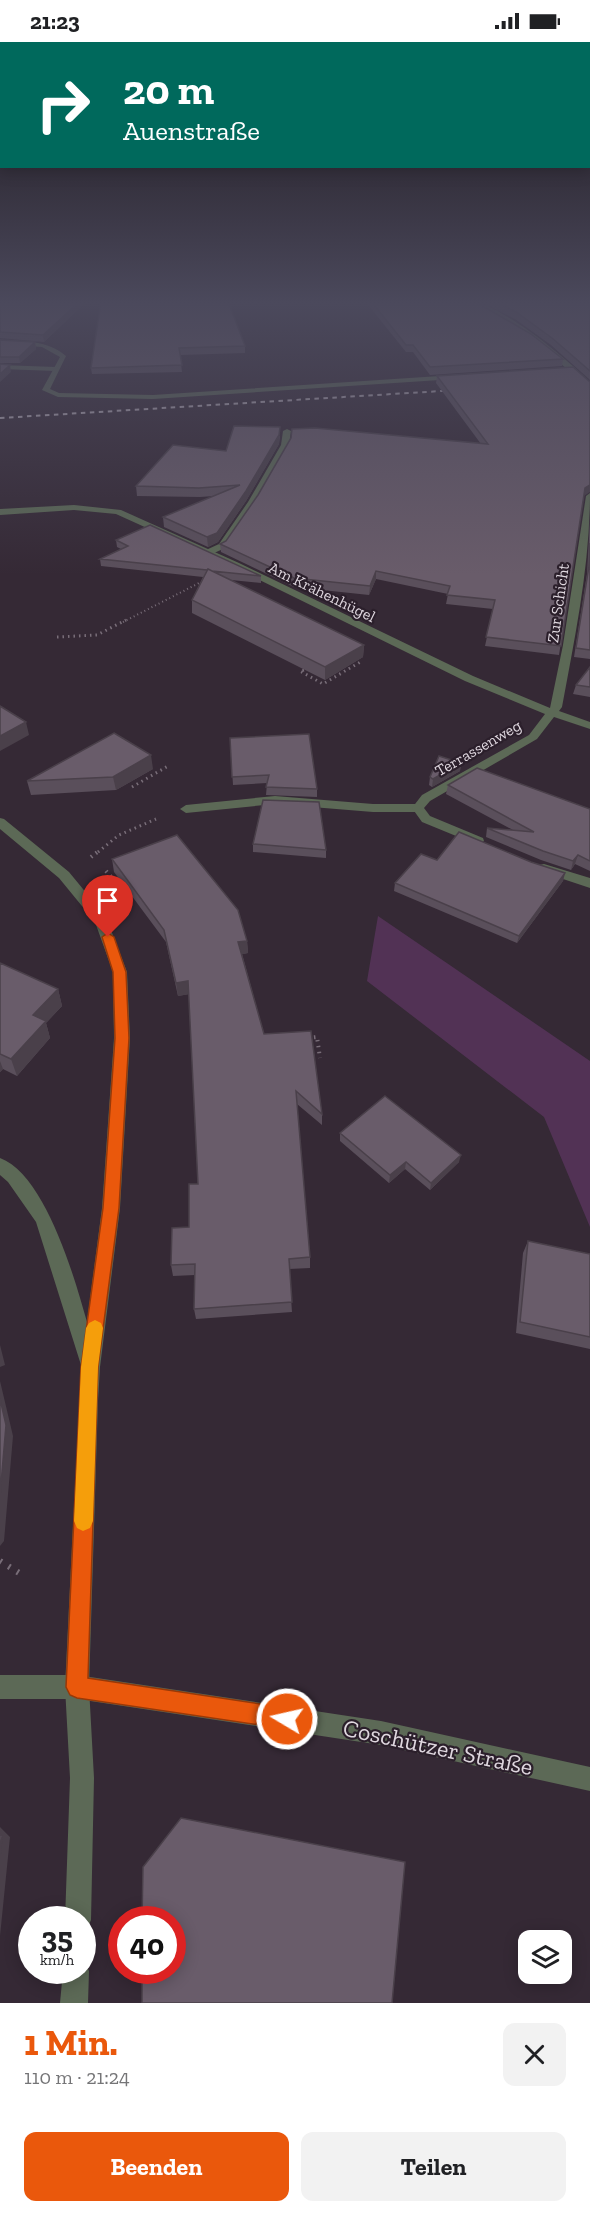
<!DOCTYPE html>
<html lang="de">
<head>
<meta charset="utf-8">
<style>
	:root { --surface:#fff; --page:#f2f2f2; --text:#202124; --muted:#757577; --accent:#ea580c }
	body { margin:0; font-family:"Zilla Slab",serif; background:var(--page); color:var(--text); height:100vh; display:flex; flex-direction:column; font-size:22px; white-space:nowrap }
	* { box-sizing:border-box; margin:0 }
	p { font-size:20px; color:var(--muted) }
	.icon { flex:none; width:33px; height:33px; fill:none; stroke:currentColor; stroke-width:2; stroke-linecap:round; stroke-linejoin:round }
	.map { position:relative; height:1961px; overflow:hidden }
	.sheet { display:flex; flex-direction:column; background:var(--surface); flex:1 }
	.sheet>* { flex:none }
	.banner { position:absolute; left:0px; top:0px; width:591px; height:126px; box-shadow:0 3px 15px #0003; background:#00695c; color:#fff; overflow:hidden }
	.buttons { position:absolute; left:518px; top:1888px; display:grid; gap:12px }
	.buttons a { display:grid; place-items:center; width:54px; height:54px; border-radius:12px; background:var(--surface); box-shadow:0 3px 15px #0003; font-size:30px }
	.speed { position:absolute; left:18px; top:1864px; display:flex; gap:12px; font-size:30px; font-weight:700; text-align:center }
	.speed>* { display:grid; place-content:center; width:78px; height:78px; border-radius:50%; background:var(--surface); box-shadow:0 3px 15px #0003; line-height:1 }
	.speed small { font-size:15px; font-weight:400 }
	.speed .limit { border:9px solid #d22; background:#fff; color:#111 }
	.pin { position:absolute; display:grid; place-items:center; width:51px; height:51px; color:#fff; margin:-62px -26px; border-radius:50% 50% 50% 0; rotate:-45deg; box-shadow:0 0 6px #0007 }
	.pin .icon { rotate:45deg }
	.me { position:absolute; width:66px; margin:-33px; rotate:279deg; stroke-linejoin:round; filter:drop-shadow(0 0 4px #0008) }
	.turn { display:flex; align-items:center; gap:21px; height:126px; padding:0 24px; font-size:27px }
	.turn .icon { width:78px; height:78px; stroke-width:2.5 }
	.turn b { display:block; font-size:42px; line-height:51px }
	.round { display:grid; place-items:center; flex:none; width:63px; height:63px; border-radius:12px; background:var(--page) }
	.overview { display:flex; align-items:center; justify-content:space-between; height:102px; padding:0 24px }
	h1 { font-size:36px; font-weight:700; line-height:45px; color:var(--accent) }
	.action { display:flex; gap:12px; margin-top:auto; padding:12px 24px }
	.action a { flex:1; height:69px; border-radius:12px; background:var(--accent); color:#fff; font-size:24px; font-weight:700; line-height:69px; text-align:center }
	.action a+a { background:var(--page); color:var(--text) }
	.status { display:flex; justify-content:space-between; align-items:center; height:42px; padding:0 30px; background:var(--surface); direction:ltr }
	.status svg { height:16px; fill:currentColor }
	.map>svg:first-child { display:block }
</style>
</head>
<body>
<div class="status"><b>21:23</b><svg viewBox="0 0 49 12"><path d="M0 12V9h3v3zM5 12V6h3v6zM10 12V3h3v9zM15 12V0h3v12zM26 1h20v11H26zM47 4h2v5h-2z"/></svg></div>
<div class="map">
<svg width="590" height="1961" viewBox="0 0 590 1961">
	<rect width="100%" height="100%" fill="#352935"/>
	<path fill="#523255" d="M378 874 590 1019V1185L544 1075 367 939Z"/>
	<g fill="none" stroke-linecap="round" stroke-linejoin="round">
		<path stroke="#796e79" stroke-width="2" stroke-dasharray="1 3" stroke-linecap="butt" d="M123 580 203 539"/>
		<path stroke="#796e79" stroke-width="3" stroke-dasharray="1.5 4" stroke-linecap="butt" d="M57 595 97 593 126 578
			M304 628 300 629 323 642 362 619
			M132 745 168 724
			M98 810 119 793 156 777"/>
		<path stroke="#796e79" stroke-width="4" stroke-dasharray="1.5 4.5" stroke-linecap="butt" d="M91 815 100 808
			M106 829 114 838
			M308 996 317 995 320 1016"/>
		<path stroke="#796e79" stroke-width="6" stroke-dasharray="2 8" stroke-linecap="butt" d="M0 1519 24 1534"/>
		<path fill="#5c6956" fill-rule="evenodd" d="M0 323 56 325 59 327 56 329 0 327Z
			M287 387 291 389 289 403 256 460 225 506 212 512H206V508L219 502 248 460 281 403 283 389Z
			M275 754 373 762H418L424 766 418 770H373L275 762 186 771 180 767 186 763Z"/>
		<path fill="#5c6956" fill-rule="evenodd" d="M467 259C497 258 568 318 590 340V346L531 297Z
			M0 298C23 299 48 298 66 314L50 347 59 351 153 353 455 333 459 335 455 337 153 357 58 355 42 348 60 315 42 305 0 302Z
			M590 451C590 523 575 595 562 665L559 669 590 680V687L554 675 537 697 430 759 424 766 430 774 483 796 484 799 478 803 422 780 412 766 422 753 529 693 545 672 465 639 233 525 116 472 74 468 0 473V467L74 463 121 468 239 521 473 634 550 666 563 603 586 454Z
			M0 776 4 777 69 830 106 875 127 930 130 996 120 1166 100 1325 98 1359 89 1645 94 1736 91 1878 87 1887 82 1889V1878H65L70 1736 65 1645 81 1323 36 1180 8 1140 0 1133V1116C45 1132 75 1237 87 1280L102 1166 114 996 113 930 95 880 59 836 0 787Z
			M544 822 590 836V846L539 829 537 826 539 823Z
			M82 1918 85 1920 89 1929 88 1961H60L63 1929H82Z"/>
		<path fill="#5c6956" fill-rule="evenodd" d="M0 1633H77L381 1679 590 1725V1749L381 1703 77 1657H0Z"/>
		<path stroke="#bbb2bb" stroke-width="2" stroke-dasharray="4.5 4.5" stroke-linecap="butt" d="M0 376 458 348"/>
	</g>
	<path fill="#5a4f5b" d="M0 259H87L44 300 0 296Z
		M101 259 245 304V311L180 313 182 330 92 332 91 326Z
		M365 259H474L563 317 562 324 430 333 413 310H406Z
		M479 259H586L590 261V338L551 303 515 277Z
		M0 298 35 300 36 307 20 321H0Z
		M437 334 584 453 559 613 485 604 493 567 446 562 448 552 376 537 369 553 294 545 221 510 220 502 481 402 436 341Z
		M280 394 279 402 246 459 218 500 208 505 164 485 163 475 214 454 200 455 137 454 136 444 226 409Z
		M590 478V617L574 615 587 532Z
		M116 498 261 534V541L231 538 364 603 363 615 325 638 192 571V558L203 535 101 524 100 517 121 507 117 505Z
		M590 625V655L573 652 576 643Z
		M230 696 317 747V755L266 753 267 741 233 743Z
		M461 721 460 729 432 745 429 743 430 735Z
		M153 727 116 748 31 753 27 739Z
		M448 743 590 767V829L575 822 571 828 541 818 486 795 487 786 513 788 446 752Z
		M253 802 326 808V816L253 810Z
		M112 817 247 899 248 911 242 912 264 992 322 1072V1083L297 1062 310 1215V1226L289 1227 292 1270 196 1277 194 1267 195 1233 173 1234 171 1223 189 1185 198 1142 189 952 178 954 166 900 114 830Z
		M531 820 565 831 563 839 517 901 394 849 395 841Z
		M0 921 58 947 62 964 46 981 50 996 17 1034 3 1027 0 1030Z
		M340 1091 459 1120 430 1148 405 1127 389 1141 340 1099Z
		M528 1199 590 1212V1307L516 1291 523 1211Z"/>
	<path fill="#4a404a" d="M80 259H87L44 300 43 293Z
		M35 300 36 307 20 321 19 315Z
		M10 323 11 330 0 340V332Z
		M280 385 279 402 246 459 218 500 208 505 207 495Z
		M590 443V450L584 454 585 446Z
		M376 529V537L369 553 370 544Z
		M364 603 363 615 325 638V625Z
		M26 680 29 693 0 709V694Z
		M151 713 153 727 116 748 113 735Z
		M461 721 460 729 432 745 433 737Z
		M578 813 575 822 571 828 573 819Z
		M565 831 563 839 517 901 519 894Z
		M247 899 248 911 239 913 238 900Z
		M188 939 190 952 178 954 176 941Z
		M58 947 62 964 46 981 50 996 17 1034 11 1017 33 973Z
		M0 1019 3 1027 0 1030Z
		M461 1113 459 1120 430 1148 431 1141Z
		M406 1120 405 1127 389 1141 390 1133Z
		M0 1303 5 1323 0 1325Z
		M0 1339 13 1394 4 1499 0 1504Z
		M0 1785 10 1795 0 1894Z"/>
	<path fill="#695c6a" stroke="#4a404a" stroke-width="1.5" d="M0 259H80L43 293 0 290Z
		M101 259H228L245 304 179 306 182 323 91 326Z
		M371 259H474L531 292 563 317 430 325 413 303H406Z
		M494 259H586L590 261V329L552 296 516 270Z
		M0 298 35 300 19 315H0Z
		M0 322 10 323 0 332Z
		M573 325 590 340V443L585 446 561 604 486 595 495 558 447 553 450 544 376 529 370 544 294 536 220 502 226 499 258 453 291 396 292 387 315 386 488 402 437 334Z
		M234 384 280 385 279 393 246 449 217 491 207 495 163 475 240 443 199 446 136 444 173 403 226 409Z
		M150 483 261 534 212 529 208 527 207 528 100 517 128 504 116 498Z
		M590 501V608L576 606 589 524Z
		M208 527 364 603 325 625 192 558Z
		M590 625V645L576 643Z
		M0 664 26 680 0 694Z
		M114 691 151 713 113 735 27 739Z
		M309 692 317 747 266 745 269 733 232 735 230 696Z
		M439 714 461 721 433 737 430 735Z
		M477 726 590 767V819L578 813 573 819 543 809 487 786 534 790 448 743Z
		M263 758 319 760 326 808 253 802Z
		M459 790 531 820 565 831 519 894 395 841 421 812 437 818Z
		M177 793 238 868 247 899 238 900 264 992 311 989 322 1072 296 1049 310 1215 289 1217 292 1260 194 1267 195 1222 171 1223 172 1186 189 1185V1142H198L188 939 176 941 164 888 112 817Z
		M0 921 58 947 33 973 46 979 11 1017 0 1012Z
		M385 1054 461 1113 431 1141 406 1120 390 1133 340 1091Z
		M528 1199 590 1212V1295L520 1280Z
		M0 1357 6 1383 0 1454Z
		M181 1776 405 1820 392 1961H142V1929H172V1878H142L143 1825Z
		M0 1792 2 1794 0 1814Z"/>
	<linearGradient id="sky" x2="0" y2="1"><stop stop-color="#1d171d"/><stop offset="0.49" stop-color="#4b495c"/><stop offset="1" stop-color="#4b495c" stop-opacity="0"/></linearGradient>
	<rect width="590" height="533" fill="url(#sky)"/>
	<path fill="#ea580c" stroke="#983908" stroke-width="1.5" d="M108 891 114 895 126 930 129 996 119 1166 98 1325 88 1636 287 1666 294 1669 298 1677 294 1684 287 1687 77 1656 70 1653 66 1645 81 1325 103 1166 115 996 113 930 102 895Z"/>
	<path fill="#f59e0b" d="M95 1278 101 1281 103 1286 98 1325 93 1479 90 1486 83 1489 77 1486 74 1479 81 1325 86 1286 89 1281Z"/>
	<g text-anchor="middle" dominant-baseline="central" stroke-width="4.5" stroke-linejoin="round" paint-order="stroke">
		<g font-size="16" fill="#dfd7df" stroke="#2b1f2b">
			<text transform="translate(322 550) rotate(26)">Am Krähenhügel</text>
			<text transform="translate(558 561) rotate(-82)">Zur Schicht</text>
			<text transform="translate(478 706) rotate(-30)">Terrassenweg</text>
		</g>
		<g font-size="24" fill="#dfd7df" stroke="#2b1f2b">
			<text transform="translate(438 1705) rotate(12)">Coschützer Straße</text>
		</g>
	</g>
</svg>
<div class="buttons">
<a><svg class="icon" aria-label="layers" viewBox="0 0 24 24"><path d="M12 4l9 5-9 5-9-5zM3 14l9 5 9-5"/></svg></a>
</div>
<div class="speed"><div>35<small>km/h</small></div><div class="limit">40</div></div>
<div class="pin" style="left:108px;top:895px;background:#d93025"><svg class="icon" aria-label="arrive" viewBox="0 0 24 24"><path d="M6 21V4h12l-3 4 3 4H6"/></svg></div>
<svg class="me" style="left:287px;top:1677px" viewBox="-20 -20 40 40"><circle r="17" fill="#ea580c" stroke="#fff" stroke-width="3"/><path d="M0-11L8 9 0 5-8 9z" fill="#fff"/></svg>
<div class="banner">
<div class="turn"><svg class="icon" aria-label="right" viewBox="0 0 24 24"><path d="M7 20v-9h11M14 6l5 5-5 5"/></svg><div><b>20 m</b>Auenstraße</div></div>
</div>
</div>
<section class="sheet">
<div class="overview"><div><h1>1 Min.</h1><p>110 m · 21:24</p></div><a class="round"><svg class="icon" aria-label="close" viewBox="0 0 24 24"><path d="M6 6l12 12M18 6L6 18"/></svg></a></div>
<div class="action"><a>Beenden</a><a>Teilen</a></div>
</section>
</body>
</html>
